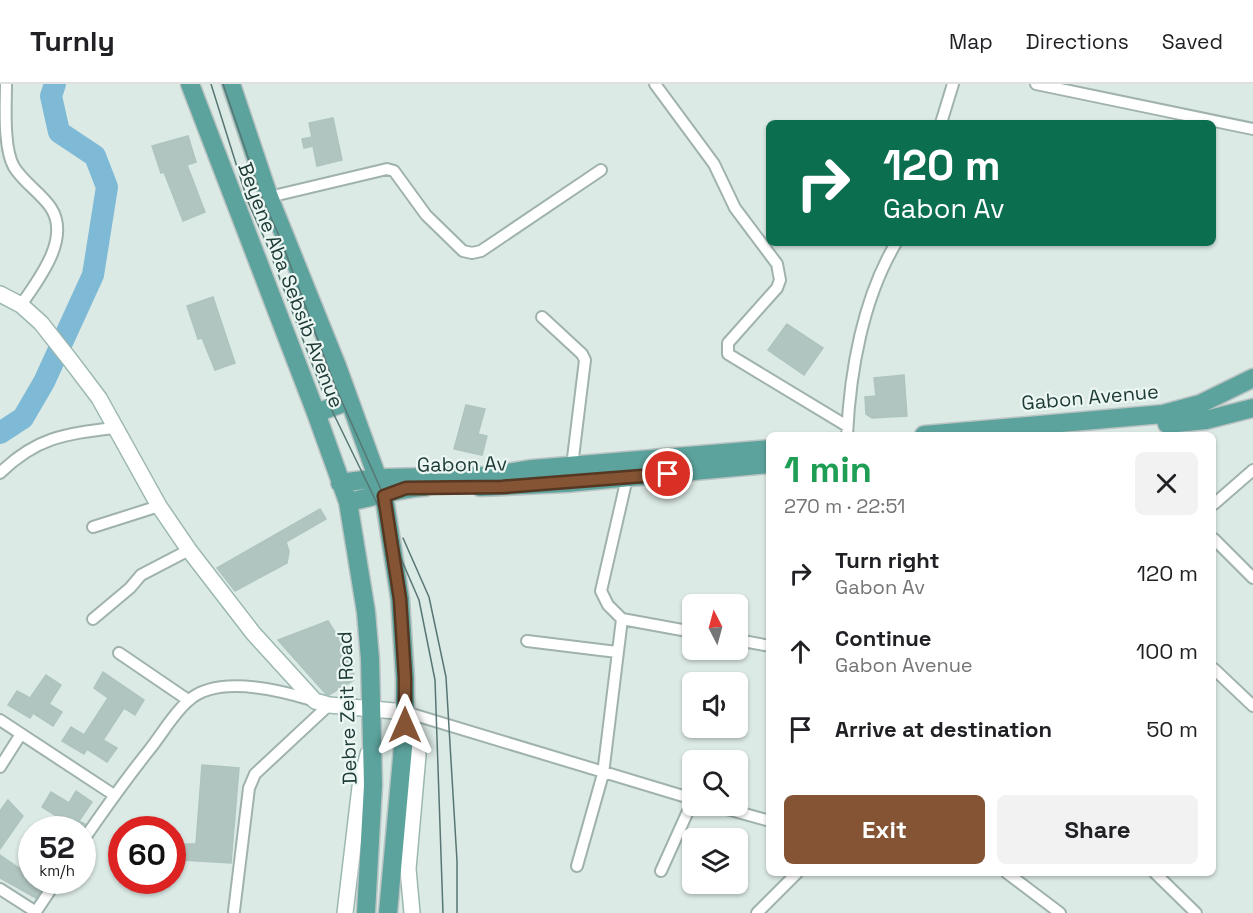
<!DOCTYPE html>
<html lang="en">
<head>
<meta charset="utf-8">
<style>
	:root { --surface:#fff; --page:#f2f2f2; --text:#202124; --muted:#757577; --line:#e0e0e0; --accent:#845434 }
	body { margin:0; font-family:"Space Grotesk",sans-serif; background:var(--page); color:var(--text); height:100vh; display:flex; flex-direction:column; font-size:22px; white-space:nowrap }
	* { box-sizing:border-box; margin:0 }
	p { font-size:20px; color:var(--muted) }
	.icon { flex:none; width:33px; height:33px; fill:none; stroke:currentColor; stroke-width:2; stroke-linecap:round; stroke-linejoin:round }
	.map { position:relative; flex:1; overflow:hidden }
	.side { position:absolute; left:766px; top:348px; width:450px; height:444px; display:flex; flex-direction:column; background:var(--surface); border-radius:9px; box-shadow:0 2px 4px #0004 }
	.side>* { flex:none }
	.banner { position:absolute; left:766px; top:36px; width:450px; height:126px; border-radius:9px; box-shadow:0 2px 4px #0004; background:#0b6e4f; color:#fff; overflow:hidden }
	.needle { width:39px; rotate:354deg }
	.fabs { position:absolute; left:682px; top:510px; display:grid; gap:12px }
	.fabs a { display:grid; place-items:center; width:66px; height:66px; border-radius:9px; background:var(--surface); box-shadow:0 2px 4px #0004; font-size:30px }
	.speed { position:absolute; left:18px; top:732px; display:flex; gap:12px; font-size:30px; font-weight:700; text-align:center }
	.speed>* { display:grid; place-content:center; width:78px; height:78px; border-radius:50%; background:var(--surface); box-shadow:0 2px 4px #0004; line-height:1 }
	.speed small { font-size:15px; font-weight:400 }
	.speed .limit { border:9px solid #d22; background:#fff; color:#111 }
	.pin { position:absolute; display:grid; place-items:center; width:51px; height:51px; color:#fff; margin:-26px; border:3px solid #fff; border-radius:50%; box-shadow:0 2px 6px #0007 }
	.me { position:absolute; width:66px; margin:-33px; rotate:0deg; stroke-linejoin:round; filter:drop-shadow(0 0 4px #0008) }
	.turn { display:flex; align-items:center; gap:21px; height:126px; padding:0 18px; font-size:27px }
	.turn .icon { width:78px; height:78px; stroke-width:2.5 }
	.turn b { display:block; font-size:42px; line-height:51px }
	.round { display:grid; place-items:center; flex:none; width:63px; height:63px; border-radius:9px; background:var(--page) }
	.overview { display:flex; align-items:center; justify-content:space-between; height:102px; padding:0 18px }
	h1 { font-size:36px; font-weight:700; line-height:45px; color:#1e9e55 }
	.primary-button { display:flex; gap:12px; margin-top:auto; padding:12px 18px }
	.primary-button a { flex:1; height:69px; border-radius:9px; background:var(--accent); color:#fff; font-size:24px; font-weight:700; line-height:69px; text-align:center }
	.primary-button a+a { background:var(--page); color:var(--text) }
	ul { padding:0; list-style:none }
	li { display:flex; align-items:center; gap:18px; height:78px; padding:0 18px }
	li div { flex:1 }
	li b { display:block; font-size:22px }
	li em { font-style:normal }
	header { display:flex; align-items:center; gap:36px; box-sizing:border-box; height:84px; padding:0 30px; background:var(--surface); border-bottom:2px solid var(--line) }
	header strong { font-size:28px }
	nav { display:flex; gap:33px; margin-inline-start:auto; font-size:21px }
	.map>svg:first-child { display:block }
</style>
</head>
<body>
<header>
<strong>Turnly</strong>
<nav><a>Map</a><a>Directions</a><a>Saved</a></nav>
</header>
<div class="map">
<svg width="1253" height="829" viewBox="0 0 1253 829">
	<rect width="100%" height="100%" fill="#dceae6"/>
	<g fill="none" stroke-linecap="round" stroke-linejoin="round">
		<path stroke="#7eb9d5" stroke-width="22" d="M0 349 23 334 44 298 93 191 107 103 95 72 59 48 51 12 55 0"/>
	</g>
	<path fill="#b1c5c0" stroke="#aec4be" stroke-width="1.5" d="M333 34 342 76 317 82 313 62 304 64 302 55 312 53 309 39Z
		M188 52 196 78 187 81 205 128 183 137 164 88 161 89 152 62Z
		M213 213 235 279 215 286 202 254 198 255 187 222Z
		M787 240 823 264 804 291 768 266Z
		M904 291 907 332 872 334 866 330 865 313 876 312 874 294Z
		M466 321 485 325 478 350 487 352 482 371 454 365Z
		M320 425 326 435 286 458 289 467 287 479 235 507 217 484Z
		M328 537 353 577 354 596 329 611 326 610 278 556Z
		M103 588 144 616 135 631 124 624 103 656 117 664 107 678 87 665 84 670 62 657 71 643 84 651 108 614 94 604Z
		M46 591 61 601 49 620 62 628 53 642 33 629 30 634 8 621 17 607 30 614Z
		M202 681 239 684 231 779 182 776 183 760H196Z
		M76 707 92 718 79 737 85 740 82 746H61L66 738 42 723 51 708 69 719Z
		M8 716 23 732 0 765V727Z
		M0 771 22 786 32 771V796H48L36 814 0 794Z"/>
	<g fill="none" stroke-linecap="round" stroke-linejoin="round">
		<g stroke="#9fb2ae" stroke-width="14">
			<path id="street" d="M6 0C6 21 3 64 14 83 24 99 41 109 51 124 71 155 38 196 21 221
				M655 0 714 80 735 124 777 180 780 196 777 204 728 259V270L847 342
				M1036 0 1253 45
				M941 39 953 0
				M269 113 387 85 394 87 426 131 463 167 472 169 481 167 601 86
				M542 233 582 270 585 276 572 382
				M847 351C850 287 863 214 896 159
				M0 389C37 353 65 350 114 344
				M1214 420 1253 386
				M93 443 159 422
				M1214 455 1253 494
				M93 535 130 504 141 491 189 466
				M622 535 693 548
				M738 556 770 562
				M527 557 617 568
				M119 569 188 616
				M1214 585 1253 622
				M405 628 693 715
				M0 636 114 711
				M0 683 21 650
				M716 722 770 737
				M82 758C104 726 126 695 150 665 162 650 173 630 188 617 217 590 279 606 312 616
				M577 782 603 690 622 535 608 521 601 507 627 394
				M661 787 693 716
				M1007 789 1060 829
				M1155 789 1196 829
				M0 805 36 828
				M234 827 249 704 255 690 329 621
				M35 829 57 796
				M757 829 797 789"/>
		</g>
		<g stroke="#9bb7b1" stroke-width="18">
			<path id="secondary" d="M0 210 21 221 41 239 71 277 99 314 159 422 189 466 253 549 315 617 329 621 405 628
				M405 641 414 652 418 671 408 785 412 829
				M345 829 360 703 368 670"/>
		</g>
		<g stroke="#bbc4c3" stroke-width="21">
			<path id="primary" d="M190 0 316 329 348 418 366 528 370 575 373 701 366 829
				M231 0 269 113 337 282 384 412 400 515 405 594V641L388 829
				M316 329 349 317
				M1167 340 1206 336 1253 324
				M924 351 1163 330 1200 320 1253 294
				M340 399 378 394 487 392 532 385 770 365
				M480 403 567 399 770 380
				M348 418C374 413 399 404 425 403"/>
		</g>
		<use href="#street" stroke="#fff" stroke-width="10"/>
		<use href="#secondary" stroke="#fff" stroke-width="15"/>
		<use href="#primary" stroke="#5da39d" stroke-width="18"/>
		<path stroke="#577673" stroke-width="1.5" d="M211 0 248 118 266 158 322 306 376 417 419 516 435 596 443 829
			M223 0 262 114 281 156 335 302 387 419
			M403 454 429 513 446 593 457 777V829"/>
	</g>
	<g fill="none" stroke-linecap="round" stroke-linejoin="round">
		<g stroke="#563722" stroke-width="15">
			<path id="route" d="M405 641V594L400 515 384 412 406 404 502 403 668 390"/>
		</g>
		<use href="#route" stroke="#845434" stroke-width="10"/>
	</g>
	<g text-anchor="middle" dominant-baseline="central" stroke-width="4.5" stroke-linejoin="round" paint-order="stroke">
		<g font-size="20" fill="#1d3a37" stroke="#ecf7f3">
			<text transform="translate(291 201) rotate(69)">Beyene Aba Sebsib Avenue</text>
			<text transform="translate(1090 313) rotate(-5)">Gabon Avenue</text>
			<text transform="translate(462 380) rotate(-1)">Gabon Av</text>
			<text transform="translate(347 624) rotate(-92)">Debre Zeit Road</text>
		</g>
	</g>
</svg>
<div class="fabs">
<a><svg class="needle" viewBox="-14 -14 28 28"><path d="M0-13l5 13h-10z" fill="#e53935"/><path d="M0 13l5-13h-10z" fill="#757577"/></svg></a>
<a><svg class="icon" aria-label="sound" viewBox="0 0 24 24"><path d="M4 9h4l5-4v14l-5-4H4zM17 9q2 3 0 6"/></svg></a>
<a><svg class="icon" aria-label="search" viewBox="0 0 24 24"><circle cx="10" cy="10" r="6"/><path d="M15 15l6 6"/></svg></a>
<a><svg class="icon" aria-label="layers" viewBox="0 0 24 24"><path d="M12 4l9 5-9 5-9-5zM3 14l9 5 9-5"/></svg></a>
</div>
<div class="speed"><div>52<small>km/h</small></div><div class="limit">60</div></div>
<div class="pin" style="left:668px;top:390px;background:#d93025"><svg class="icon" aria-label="arrive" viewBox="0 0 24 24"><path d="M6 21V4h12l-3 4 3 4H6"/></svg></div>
<svg class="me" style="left:405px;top:641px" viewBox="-20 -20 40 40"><path d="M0-17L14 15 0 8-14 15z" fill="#845434" stroke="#fff" stroke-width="4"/></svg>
<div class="banner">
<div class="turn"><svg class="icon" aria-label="right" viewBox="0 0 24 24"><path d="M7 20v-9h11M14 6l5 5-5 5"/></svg><div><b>120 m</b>Gabon Av</div></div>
</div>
<section class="side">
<div class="overview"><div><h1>1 min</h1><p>270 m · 22:51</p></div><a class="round"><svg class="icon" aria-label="close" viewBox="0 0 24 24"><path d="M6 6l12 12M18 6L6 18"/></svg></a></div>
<ul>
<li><svg class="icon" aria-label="right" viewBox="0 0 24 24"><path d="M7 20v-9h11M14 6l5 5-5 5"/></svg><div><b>Turn right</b><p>Gabon Av</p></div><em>120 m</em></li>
<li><svg class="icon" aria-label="ahead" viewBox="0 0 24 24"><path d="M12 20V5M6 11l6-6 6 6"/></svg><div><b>Continue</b><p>Gabon Avenue</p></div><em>100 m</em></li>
<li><svg class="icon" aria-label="arrive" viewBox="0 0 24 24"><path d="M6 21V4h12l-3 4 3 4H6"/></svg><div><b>Arrive at destination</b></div><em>50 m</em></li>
</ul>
<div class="primary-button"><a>Exit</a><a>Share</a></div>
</section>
</div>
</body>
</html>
